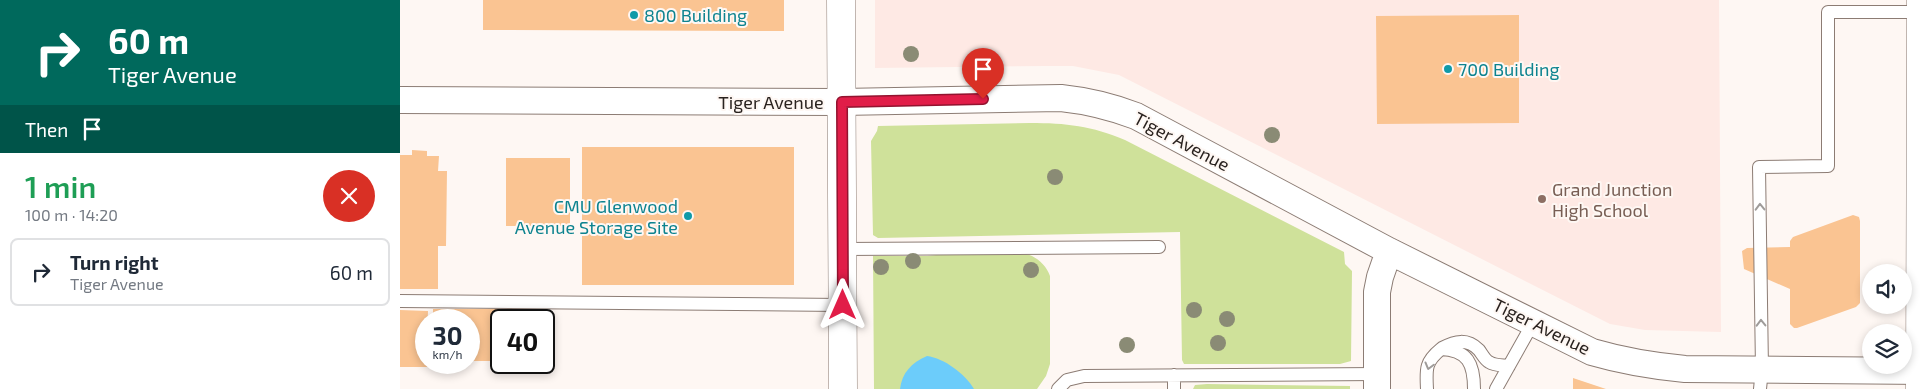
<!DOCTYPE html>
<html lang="en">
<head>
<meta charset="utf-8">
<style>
	:root { --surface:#fff; --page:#f2f2f3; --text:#1f2937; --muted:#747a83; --line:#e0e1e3 }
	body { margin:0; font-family:"Exo 2",sans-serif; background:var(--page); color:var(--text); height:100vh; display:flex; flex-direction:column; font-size:19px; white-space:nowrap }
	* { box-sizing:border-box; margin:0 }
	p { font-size:16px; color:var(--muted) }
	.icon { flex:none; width:28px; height:28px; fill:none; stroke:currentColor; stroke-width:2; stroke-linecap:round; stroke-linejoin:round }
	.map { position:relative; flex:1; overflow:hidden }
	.drawer { display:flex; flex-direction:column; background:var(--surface); width:400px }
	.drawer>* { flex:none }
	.top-card { background:#00695c; color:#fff; overflow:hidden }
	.buttons { position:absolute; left:1462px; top:264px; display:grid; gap:10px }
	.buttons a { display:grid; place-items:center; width:50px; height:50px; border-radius:50%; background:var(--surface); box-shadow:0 2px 8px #0003; font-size:25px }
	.speed { position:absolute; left:15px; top:309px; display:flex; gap:10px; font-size:25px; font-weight:700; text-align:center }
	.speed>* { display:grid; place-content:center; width:65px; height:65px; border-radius:50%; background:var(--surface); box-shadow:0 2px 8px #0003; line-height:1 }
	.speed small { font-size:12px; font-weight:400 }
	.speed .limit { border:2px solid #111; border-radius:8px; background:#fff; color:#111 }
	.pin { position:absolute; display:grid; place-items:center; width:42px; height:42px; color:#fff; margin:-51px -21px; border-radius:50% 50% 50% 0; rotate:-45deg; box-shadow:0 0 5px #0007 }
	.pin .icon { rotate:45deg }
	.me { position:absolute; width:55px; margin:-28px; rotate:0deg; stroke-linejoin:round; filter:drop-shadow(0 0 4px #0008) }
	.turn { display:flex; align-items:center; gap:18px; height:105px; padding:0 25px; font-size:22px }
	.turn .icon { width:65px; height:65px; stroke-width:2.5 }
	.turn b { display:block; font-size:35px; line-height:42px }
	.then { display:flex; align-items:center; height:48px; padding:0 25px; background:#0003; gap:10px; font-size:19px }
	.round { display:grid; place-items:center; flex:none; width:52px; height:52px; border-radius:26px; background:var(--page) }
	.overview { display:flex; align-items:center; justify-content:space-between; height:85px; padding:0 25px }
	h1 { font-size:30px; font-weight:600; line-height:38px; color:#1e9e55 }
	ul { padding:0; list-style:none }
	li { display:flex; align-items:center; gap:15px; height:68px; margin:0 10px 8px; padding:0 15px; border:2px solid var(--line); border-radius:8px }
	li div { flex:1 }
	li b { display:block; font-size:19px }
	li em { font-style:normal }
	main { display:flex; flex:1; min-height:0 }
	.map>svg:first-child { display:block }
</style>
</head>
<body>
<main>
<section class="drawer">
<div class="top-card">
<div class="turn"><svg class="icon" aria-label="right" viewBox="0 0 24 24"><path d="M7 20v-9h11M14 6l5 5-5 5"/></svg><div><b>60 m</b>Tiger Avenue</div></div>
<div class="then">Then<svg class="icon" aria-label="arrive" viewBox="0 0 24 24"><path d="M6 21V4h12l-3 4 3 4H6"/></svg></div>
</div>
<div class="overview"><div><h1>1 min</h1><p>100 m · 14:20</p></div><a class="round" style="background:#d93025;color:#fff"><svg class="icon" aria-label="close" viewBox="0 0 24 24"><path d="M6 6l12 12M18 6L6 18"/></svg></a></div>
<ul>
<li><svg class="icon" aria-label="right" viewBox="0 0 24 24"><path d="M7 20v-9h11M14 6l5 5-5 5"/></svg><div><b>Turn right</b><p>Tiger Avenue</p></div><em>60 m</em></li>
</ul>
</section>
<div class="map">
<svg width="1528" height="389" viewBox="0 0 1528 389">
	<rect width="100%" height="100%" fill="#fef7f3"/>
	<path fill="#fee9e4" d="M475 0H1319L1321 332 1245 330 1210 324 719 75 673 66H645L475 68Z"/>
	<path fill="#cfe19a" d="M630 123C666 123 692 126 725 140L944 252 945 264 952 271 951 361 940 364H784L782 360 780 232 478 238 473 235 471 141 477 131 478 126Z
		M555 253C572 253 619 249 632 256 640 260 647 267 650 276V364L646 376 637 389H474L473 256H527Z
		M807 384 950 386V389H793L795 385Z"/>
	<path fill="#6cccfa" d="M527 356C544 358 565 374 574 389H500C502 373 511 363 527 356Z"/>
	<path fill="#fac492" d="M83 0H384V31L83 30Z
		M1119 15V123L977 124 976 16Z
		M182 147H394V285H182Z
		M12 150 27 151V156H39L38 171H47L46 246H38V289H0V155H12Z
		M106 158H170V226H106Z
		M1453 215 1459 217 1460 221V303L1456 307 1397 328H1394L1390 324V289L1344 269 1342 251 1347 248 1390 247V241L1393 237Z
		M33 309H141V320H101V361H69V320H33Z
		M0 310 28 311 26 362H28V367H0Z
		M1173 378 1206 389H1173Z"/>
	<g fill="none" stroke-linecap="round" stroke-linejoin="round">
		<g stroke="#8c7c74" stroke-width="14">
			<path id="lane" d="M442 249 759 247
				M0 301 443 305
				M1042 348C1055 341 1067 338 1079 350 1082 354 1085 360 1089 362 1095 366 1103 365 1109 366
				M774 375V389
				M658 389 667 380 684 376 977 374
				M1027 389C1026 369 1025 362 1041 349 1068 350 1074 364 1074 389
				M1096 389 1133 323
				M1360 389 1362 369 1359 167 1428 166V12H1521"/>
		</g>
		<g stroke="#8c7c74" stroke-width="28">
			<path id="street" d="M0 100 441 102 661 98C689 101 710 106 736 116L989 251 1192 352C1223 361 1253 366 1285 369L1528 371
				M977 389V292L980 277 989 251"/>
		</g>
		<g stroke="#8c7c74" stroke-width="29">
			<path id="secondary" d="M441 0 443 389
				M1520 389 1521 0"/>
		</g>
		<use href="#lane" stroke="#fff" stroke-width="12"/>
		<use href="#street" stroke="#fff" stroke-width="26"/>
		<use href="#secondary" stroke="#fff" stroke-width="28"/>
	</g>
	<g fill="#8a8b75">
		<circle cx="511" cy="54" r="8"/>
		<circle cx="872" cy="135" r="8"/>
		<circle cx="655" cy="177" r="8"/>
		<circle cx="513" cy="261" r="8"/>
		<circle cx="481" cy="267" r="8"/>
		<circle cx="631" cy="270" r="8"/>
		<circle cx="794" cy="310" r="8"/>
		<circle cx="827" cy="319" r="8"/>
		<circle cx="818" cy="343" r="8"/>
		<circle cx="727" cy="345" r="8"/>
	</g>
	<defs><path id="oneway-chevron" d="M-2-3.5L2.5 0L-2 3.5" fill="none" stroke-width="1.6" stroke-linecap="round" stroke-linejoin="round" transform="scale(1.25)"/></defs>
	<g stroke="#9f9c9a">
		<use href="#oneway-chevron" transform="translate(1360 207) rotate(-91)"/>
		<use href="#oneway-chevron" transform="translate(1361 323) rotate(-91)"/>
		<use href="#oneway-chevron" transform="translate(1029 366) rotate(105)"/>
	</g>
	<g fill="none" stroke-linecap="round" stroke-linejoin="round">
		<g stroke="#92132f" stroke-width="12">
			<path id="route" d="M443 305 442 102 583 99"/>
		</g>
		<use href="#route" stroke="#e11d48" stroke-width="9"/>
	</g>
	<g fill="#0f9aa8" stroke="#fef7f3" stroke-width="2">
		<circle cx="234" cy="15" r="5"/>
		<circle cx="1048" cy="69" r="5"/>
		<circle cx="288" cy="216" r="5"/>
	</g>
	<circle fill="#8d6e63" stroke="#fef7f3" stroke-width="2" cx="1142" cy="199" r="5"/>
	<g text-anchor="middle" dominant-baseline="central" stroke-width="4" stroke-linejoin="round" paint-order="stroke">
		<g font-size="18" fill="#0d838f" stroke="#fef7f3" text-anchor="start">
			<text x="244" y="15">800 Building</text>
			<text x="1058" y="69">700 Building</text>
			<text x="278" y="206" text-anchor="end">CMU Glenwood<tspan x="278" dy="21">Avenue Storage Site</tspan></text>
		</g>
		<g font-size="18" fill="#29221f" stroke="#fef7f3">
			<text x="371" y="102">Tiger Avenue</text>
			<text transform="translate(782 141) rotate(28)">Tiger Avenue</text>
			<text transform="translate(1142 326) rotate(26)">Tiger Avenue</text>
		</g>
		<g font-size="18" fill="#785e54" stroke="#fef7f3" text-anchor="start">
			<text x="1152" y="189">Grand Junction<tspan x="1152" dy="21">High School</tspan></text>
		</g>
	</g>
</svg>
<div class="buttons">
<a><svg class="icon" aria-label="sound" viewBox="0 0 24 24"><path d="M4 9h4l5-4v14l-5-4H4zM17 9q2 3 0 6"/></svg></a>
<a><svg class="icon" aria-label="layers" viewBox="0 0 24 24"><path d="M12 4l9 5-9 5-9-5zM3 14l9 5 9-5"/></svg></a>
</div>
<div class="speed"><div>30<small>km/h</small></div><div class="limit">40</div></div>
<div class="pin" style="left:583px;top:99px;background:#d93025"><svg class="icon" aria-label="arrive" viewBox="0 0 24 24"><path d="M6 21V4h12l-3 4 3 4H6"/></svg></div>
<svg class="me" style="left:443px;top:305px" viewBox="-20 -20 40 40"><path d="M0-17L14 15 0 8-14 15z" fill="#e11d48" stroke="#fff" stroke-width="4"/></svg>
</div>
</main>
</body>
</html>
